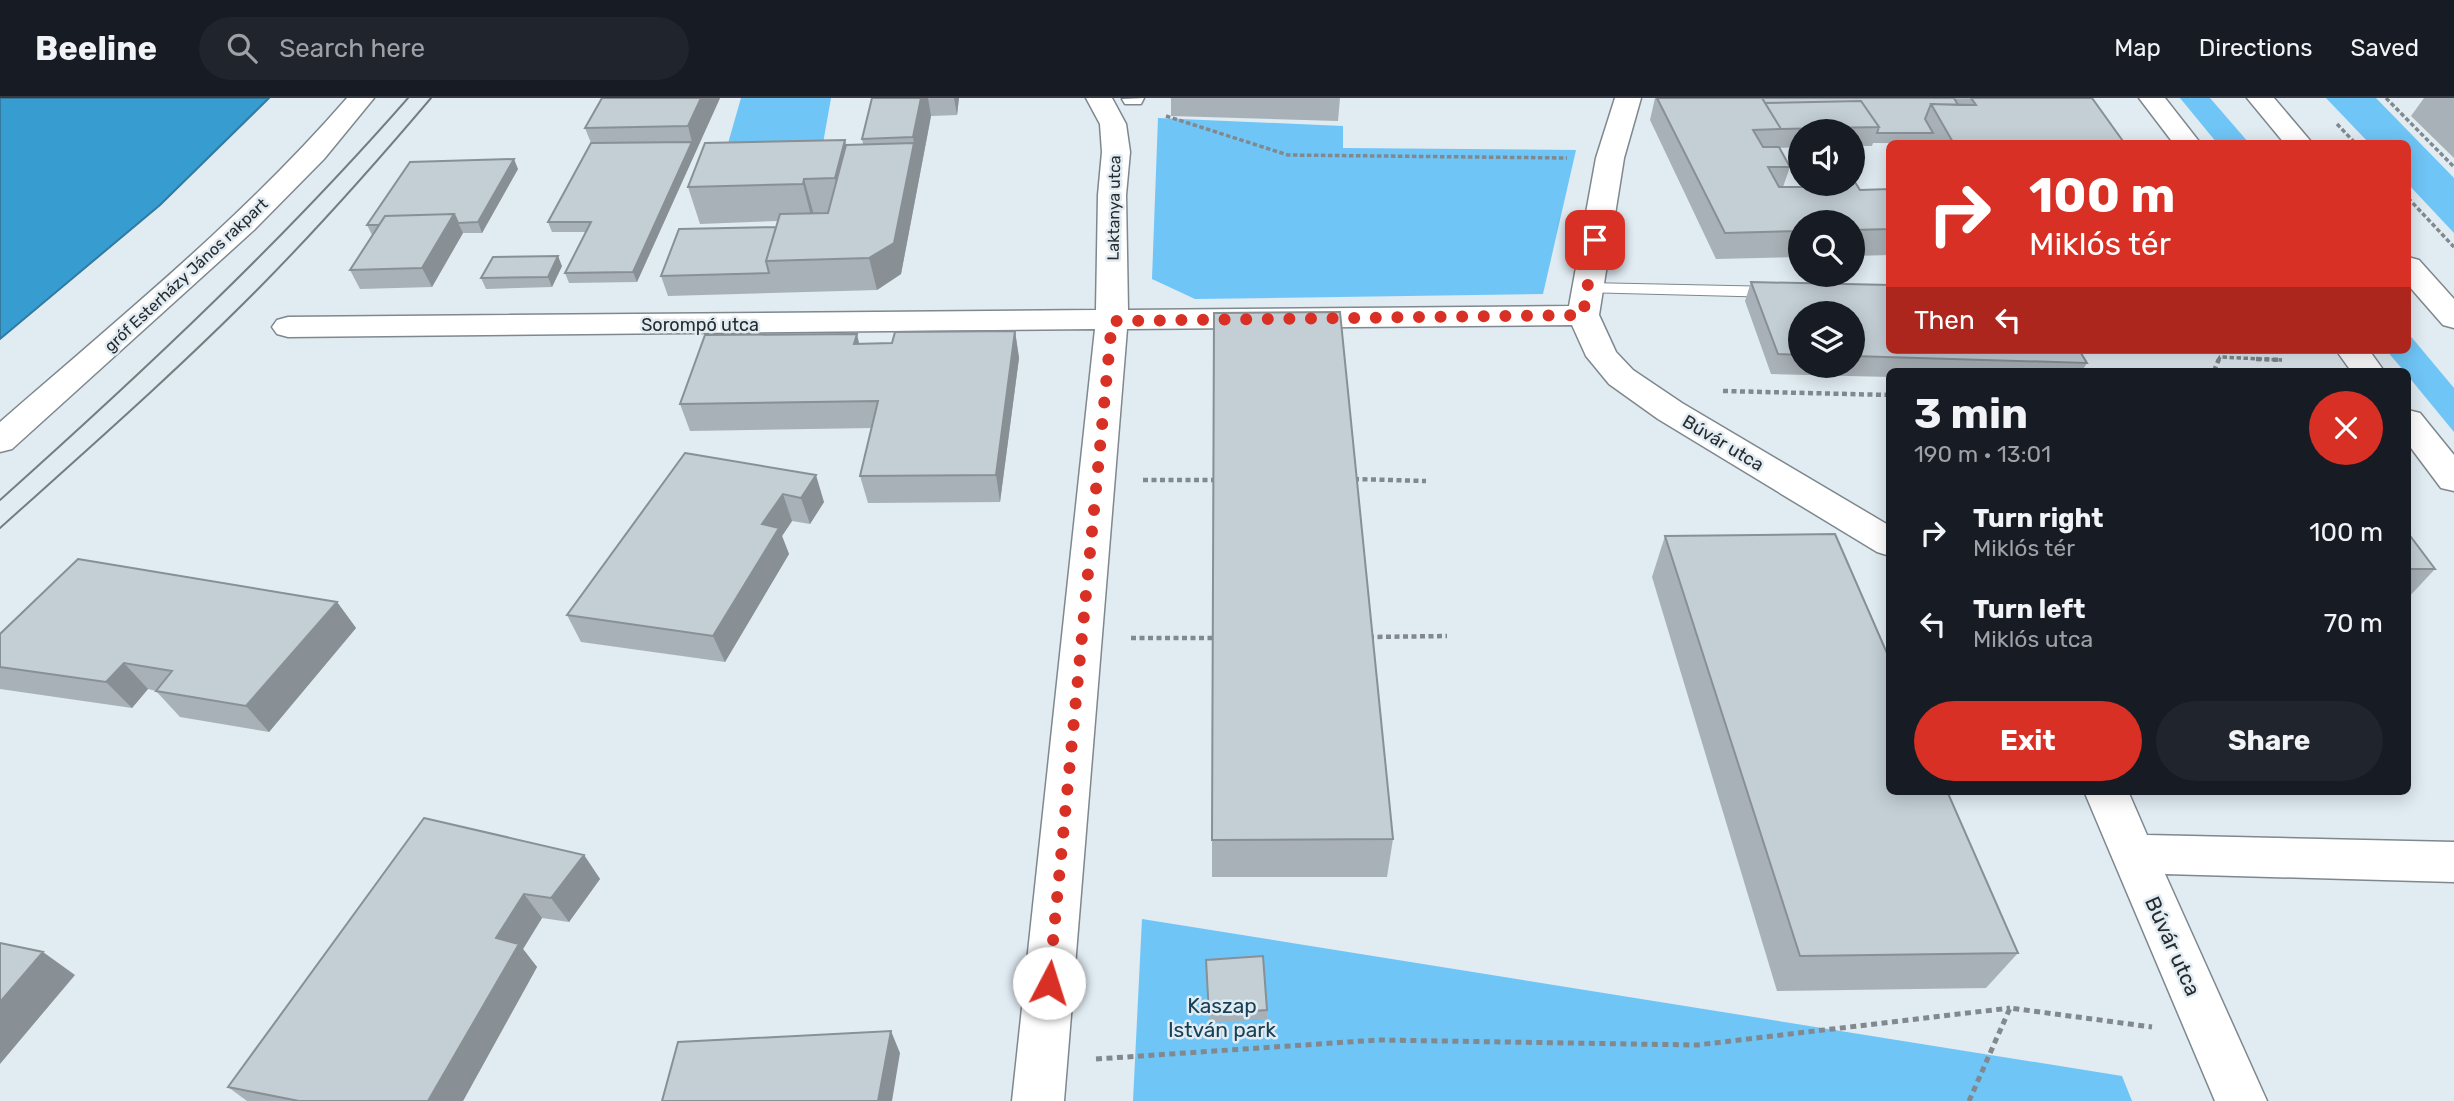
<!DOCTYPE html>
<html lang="en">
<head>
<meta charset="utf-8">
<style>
	:root { --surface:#171b24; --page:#20242c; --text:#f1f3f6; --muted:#9ea1a6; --line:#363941; --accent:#d93025 }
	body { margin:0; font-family:Rubik,sans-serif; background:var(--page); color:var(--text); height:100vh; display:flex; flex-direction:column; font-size:26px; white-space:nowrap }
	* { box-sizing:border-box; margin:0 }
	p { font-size:23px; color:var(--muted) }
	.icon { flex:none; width:38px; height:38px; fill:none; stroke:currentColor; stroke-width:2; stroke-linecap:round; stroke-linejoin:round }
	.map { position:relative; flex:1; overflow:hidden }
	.sheet { position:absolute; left:1886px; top:270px; width:525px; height:427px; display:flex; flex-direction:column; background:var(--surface); border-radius:10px; box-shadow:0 4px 18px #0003 }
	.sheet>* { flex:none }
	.top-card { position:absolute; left:1886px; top:42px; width:525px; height:214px; border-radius:10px; box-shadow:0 4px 18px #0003; background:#d93025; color:#fff; overflow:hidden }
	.tools { position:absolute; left:1788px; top:21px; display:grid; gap:14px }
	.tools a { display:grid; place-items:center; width:77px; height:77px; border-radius:50%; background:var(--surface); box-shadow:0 4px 18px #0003; font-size:35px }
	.pin { position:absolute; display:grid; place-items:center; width:60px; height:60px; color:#fff; margin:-30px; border-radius:14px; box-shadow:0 4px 10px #0006 }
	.me { position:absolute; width:77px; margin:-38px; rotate:5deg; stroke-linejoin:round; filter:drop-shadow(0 0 5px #0008) }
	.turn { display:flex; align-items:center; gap:24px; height:147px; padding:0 28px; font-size:32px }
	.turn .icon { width:91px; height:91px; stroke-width:2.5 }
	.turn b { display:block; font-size:49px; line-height:60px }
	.then { display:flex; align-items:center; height:66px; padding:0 28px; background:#0003; gap:14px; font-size:26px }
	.round { display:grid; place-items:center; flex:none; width:74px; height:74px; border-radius:37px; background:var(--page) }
	.summary { display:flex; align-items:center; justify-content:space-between; height:119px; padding:0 28px }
	h1 { font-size:42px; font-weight:700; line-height:52px }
	.button { display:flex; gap:14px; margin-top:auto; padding:14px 28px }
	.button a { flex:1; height:80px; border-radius:42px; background:var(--accent); color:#fff; font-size:28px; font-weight:700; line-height:80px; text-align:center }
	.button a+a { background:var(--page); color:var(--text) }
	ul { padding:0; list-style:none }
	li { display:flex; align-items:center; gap:21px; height:91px; padding:0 28px }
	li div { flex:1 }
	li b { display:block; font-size:26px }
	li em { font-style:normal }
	header { display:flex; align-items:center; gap:42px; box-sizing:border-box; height:98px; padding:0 35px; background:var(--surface); border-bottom:2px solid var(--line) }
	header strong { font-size:33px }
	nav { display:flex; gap:38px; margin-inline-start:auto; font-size:24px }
	.search { width:490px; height:63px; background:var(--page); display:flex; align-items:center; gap:18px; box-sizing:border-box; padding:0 24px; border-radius:38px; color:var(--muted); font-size:26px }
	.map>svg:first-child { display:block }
</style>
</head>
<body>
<header>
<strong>Beeline</strong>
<div class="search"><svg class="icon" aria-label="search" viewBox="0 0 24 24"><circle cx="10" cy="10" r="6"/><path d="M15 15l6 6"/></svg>Search here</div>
<nav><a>Map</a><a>Directions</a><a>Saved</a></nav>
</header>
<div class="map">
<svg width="2454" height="1003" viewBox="0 0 2454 1003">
	<rect width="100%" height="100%" fill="#e0ebf2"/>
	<path fill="#6fc5f6" d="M741 0H831L822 51 725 56Z
		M2180 0H2210L2249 45H2217Z
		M2326 0H2376L2454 80V135L2408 86V46L2369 45Z
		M1158 20 1343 28V50L1576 52 1543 196 1195 201 1152 181Z
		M2408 235 2454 290V334L2408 278V273H2404L2386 252H2408Z
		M1142 821 2122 978 2132 1003H1133Z"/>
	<path fill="#379cd0" stroke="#327a9f" stroke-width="2" d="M0 0H269L160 107 0 241Z"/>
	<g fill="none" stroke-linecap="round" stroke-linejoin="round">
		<g stroke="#7e888e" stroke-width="2">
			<path id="service" d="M1587 185 1778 189 1787 194 1778 199 1581 194 1578 190Z"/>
		</g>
		<g stroke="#7e888e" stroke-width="3">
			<path id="pedestrian" d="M1144 0 1141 6H1125L1122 1Z"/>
		</g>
		<g stroke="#7e888e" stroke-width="3">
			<path id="minor" d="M1086 0H1112L1126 26 1130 54 1126 97 1128 212 1569 208 1596 60 1615 0H1641L1624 60 1599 217 1616 254 1633 272 1682 305 1890 428V458L1877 454 1658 321 1609 286 1586 258 1572 227 1127 231 1064 1003H1012L1095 231 288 239 277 236 272 229 277 222 288 219 1096 212 1098 97 1102 54 1100 26Z
				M2084 693H2128L2147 737 2454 744V784L2165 776 2267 1003H2215Z"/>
		</g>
		<g stroke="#7e888e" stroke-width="3">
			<path id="secondary" d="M347 0H374L324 61 254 132 12 351 0 354V324C119 220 243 120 347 0Z"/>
		</g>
		<g stroke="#7e888e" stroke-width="3">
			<path id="primary" d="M2139 0H2165L2201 46H2174Z
				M2247 0H2274L2313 46H2285Z
				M2408 159 2419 162 2454 201V230L2443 227 2408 187Z
				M2336 252H2369L2384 273H2351Z
				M2408 312 2420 315 2454 357V393L2441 390 2408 346Z"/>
		</g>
		<path stroke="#81898e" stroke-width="3.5" stroke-dasharray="4.5 2.5" stroke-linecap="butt" d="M2386 0 2454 69
			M1166 18 1288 57 1567 60
			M2337 26 2356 46
			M2408 100 2454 149
			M2218 263 2220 259 2282 262"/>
		<path stroke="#81898e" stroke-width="4.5" stroke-dasharray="5 3.5" stroke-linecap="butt" d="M2256 261 2282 262
			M2214 273 2219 261
			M1723 293 1890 297
			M1354 381 1426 383
			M1143 382H1214
			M1369 539 1447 538
			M1131 540H1213"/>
		<path stroke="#81898e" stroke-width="5" stroke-dasharray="6 4.5" stroke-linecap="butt" d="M1096 961 1378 942 1697 947 2010 910
			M1969 1003 2010 910 2152 929"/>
		<use href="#service" fill="#fff" fill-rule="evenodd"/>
		<use href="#pedestrian" fill="#fff" fill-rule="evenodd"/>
		<use href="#minor" fill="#fff" fill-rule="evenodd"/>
		<use href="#secondary" fill="#fff" fill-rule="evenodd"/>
		<use href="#primary" fill="#fff" fill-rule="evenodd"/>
		<path stroke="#767d81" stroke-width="2" d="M0 402C143 274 282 144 408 0
			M0 430C88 351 177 273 260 189 320 128 376 65 431 0"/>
	</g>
	<path fill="#a8b1b7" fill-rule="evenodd" d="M602 0H720L637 184 569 185 565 175 586 134H552L548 124 591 45 585 30Z
		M872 0H959L957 17 931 18 901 176 877 192 668 198 661 178 776 129 778 123 700 126 688 89 846 47 863 46 862 41Z
		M1171 0H1340L1338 23 1171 18Z
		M1655 0H2092L2125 46 1873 45 1872 48H1853V33H1801V49L1779 50 1790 69 1783 89H1807L1808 86H1853L1860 92 1890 91V157L1853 158V124H1801V159L1716 161 1650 22Z
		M2424 0H2454V60L2411 18Z
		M518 71 482 135H463L432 189 360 191 350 172 372 137 367 127Z
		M562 168 552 189 486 191 481 180Z
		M1751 184 2087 265 2082 273H1890V279L1771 276 1745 203ZM1801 215H1853V268H1801Z
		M1015 233 1019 260 1000 404 868 405 860 378 872 330 690 333 680 306 859 245H892Z
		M685 355 824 404 810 426 792 423 782 438 789 456 725 564 581 544 567 517Z
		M2408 435 2435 471 2408 500Z
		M1665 438 2018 855 1986 890 1777 893 1652 479Z
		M337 504 356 530 269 634 180 619 156 593 148 591 132 610 0 591V536Z
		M1393 741 1387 779H1212V742Z
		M584 757 600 781 569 824 542 820 523 851 537 869 463 1003H247L228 989Z
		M1206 862 1267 912V921L1209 925Z"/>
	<path fill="#889095" d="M701 0H720L637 184 633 174 692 44 688 28Z
		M921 0H928L931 18 901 176 877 192 869 160 914 45 913 39Z
		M954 0H959L957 17Z
		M845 42 853 77 843 116 835 80Z
		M514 61 518 71 482 135 478 124Z
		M804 81 814 117 812 122 803 86Z
		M454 116 463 135 432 189 422 170Z
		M558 158 562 168 552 189 548 179Z
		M1015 233 1019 260 1000 404 996 377Z
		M857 236 863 262 854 246Z
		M816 377 824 404 810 426 801 400Z
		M783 396 792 423 782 438 789 456 725 564 713 538 762 426Z
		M337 504 356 530 269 634 246 608Z
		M124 565 148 591 132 610 106 584Z
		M584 757 600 781 569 824 551 800Z
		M524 796 542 820 523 851 537 869 463 1003H428L496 840Z
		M43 854 75 877 0 966V904Z
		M891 933 900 955 892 1003H878Z"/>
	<path fill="#c3ced5" stroke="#889095" stroke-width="2" d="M602 0H701L688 28 585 30Z
		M872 0H921L913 39 862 41Z
		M1657 0H1762L1781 31 1753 32 1763 49H1779L1790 69H1768L1779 89H1813L1812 86H1853V81L1860 92 1890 91V131L1853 132V124H1801V133L1725 135Z
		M1762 0H1954L1958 7 1931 6 1925 21 1933 35H1877L1879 29 1861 3 1765 5Z
		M1971 0H2092L2125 46H1954L1931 6 1976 7Z
		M1861 3 1879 29 1781 31 1765 5Z
		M845 42 835 80 804 81 803 86 688 89 705 45Z
		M692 44 633 174 565 175 591 124H548L591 45Z
		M914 45 894 145 869 160 766 163 780 116 828 115 846 47Z
		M514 61 478 124 458 125 454 116 385 118 379 127H367L410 64Z
		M454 116 422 170 350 172 385 118Z
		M776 129 766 163 769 175 661 178 679 131Z
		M558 158 548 179 481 180 493 159Z
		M1751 184 1890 187V252H2079L2087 265 1853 258V215H1801V257L1778 256Z
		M1340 214 1393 741 1212 742 1214 215Z
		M1015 233 996 377 860 378 878 303 680 306 705 237 857 236 854 246 892 245 895 234Z
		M685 355 816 377 801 400 783 396 762 426 779 430 713 538 567 517Z
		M2408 435 2435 471H2408Z
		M1835 436 1890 562V693H1947L2018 855 1800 858 1665 438Z
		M78 461 337 504 246 608 156 593 172 573 124 565 106 584 0 569V536Z
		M424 720 584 757 551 800 524 796 496 840 519 846 428 1003H299L228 989Z
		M0 845 43 854 0 904Z
		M1263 858 1267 912 1209 916 1206 862Z
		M891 933 878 1003H662L678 944Z"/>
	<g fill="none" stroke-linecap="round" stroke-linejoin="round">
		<path stroke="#d93025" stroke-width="12" stroke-dasharray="0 21.6" d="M1049 885 1112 223 1583 217 1595 142"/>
	</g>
	<g text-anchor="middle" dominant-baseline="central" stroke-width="5" stroke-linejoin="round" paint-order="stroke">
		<g font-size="16" fill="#272b2e" stroke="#e0ebf2">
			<text transform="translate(1114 110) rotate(-89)">Laktanya utca</text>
			<text transform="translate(186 177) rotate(-43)">gróf Esterházy János rakpart</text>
		</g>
		<g font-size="18" fill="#272b2e" stroke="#e0ebf2">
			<text x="700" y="227">Sorompó utca</text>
			<text transform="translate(1723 345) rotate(31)">Búvár utca</text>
		</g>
		<g font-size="21" fill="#272b2e" stroke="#e0ebf2">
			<text transform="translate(2173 848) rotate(66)">Búvár utca</text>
		</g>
		<g font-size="21" fill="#174056" stroke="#e0ebf2">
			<text x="1222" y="907">Kaszap<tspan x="1222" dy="24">István park</tspan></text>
		</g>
	</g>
</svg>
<div class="tools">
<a><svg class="icon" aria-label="sound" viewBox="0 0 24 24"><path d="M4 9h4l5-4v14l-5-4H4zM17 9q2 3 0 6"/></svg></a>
<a><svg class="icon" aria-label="search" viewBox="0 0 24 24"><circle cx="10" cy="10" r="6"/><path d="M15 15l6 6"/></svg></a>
<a><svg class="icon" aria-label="layers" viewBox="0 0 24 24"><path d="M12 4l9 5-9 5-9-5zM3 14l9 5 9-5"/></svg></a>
</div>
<div class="pin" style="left:1595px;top:142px;background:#d93025"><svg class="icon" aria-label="arrive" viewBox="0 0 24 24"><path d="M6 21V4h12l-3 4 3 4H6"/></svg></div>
<svg class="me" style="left:1049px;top:885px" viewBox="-20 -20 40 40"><circle r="19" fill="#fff"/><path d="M0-13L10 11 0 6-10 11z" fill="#d93025"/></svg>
<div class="top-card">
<div class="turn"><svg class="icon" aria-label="right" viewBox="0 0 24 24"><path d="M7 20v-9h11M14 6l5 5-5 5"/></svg><div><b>100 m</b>Miklós tér</div></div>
<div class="then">Then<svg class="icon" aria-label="left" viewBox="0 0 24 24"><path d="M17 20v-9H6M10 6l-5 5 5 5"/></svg></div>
</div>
<section class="sheet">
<div class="summary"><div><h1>3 min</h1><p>190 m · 13:01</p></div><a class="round" style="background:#d93025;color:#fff"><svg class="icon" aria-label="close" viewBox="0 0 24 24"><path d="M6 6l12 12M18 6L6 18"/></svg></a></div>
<ul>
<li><svg class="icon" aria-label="right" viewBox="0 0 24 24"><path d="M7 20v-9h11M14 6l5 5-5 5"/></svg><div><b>Turn right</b><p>Miklós tér</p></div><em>100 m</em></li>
<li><svg class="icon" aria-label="left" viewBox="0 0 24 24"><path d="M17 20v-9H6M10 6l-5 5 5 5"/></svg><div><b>Turn left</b><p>Miklós utca</p></div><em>70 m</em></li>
</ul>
<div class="button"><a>Exit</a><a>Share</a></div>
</section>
</div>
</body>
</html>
